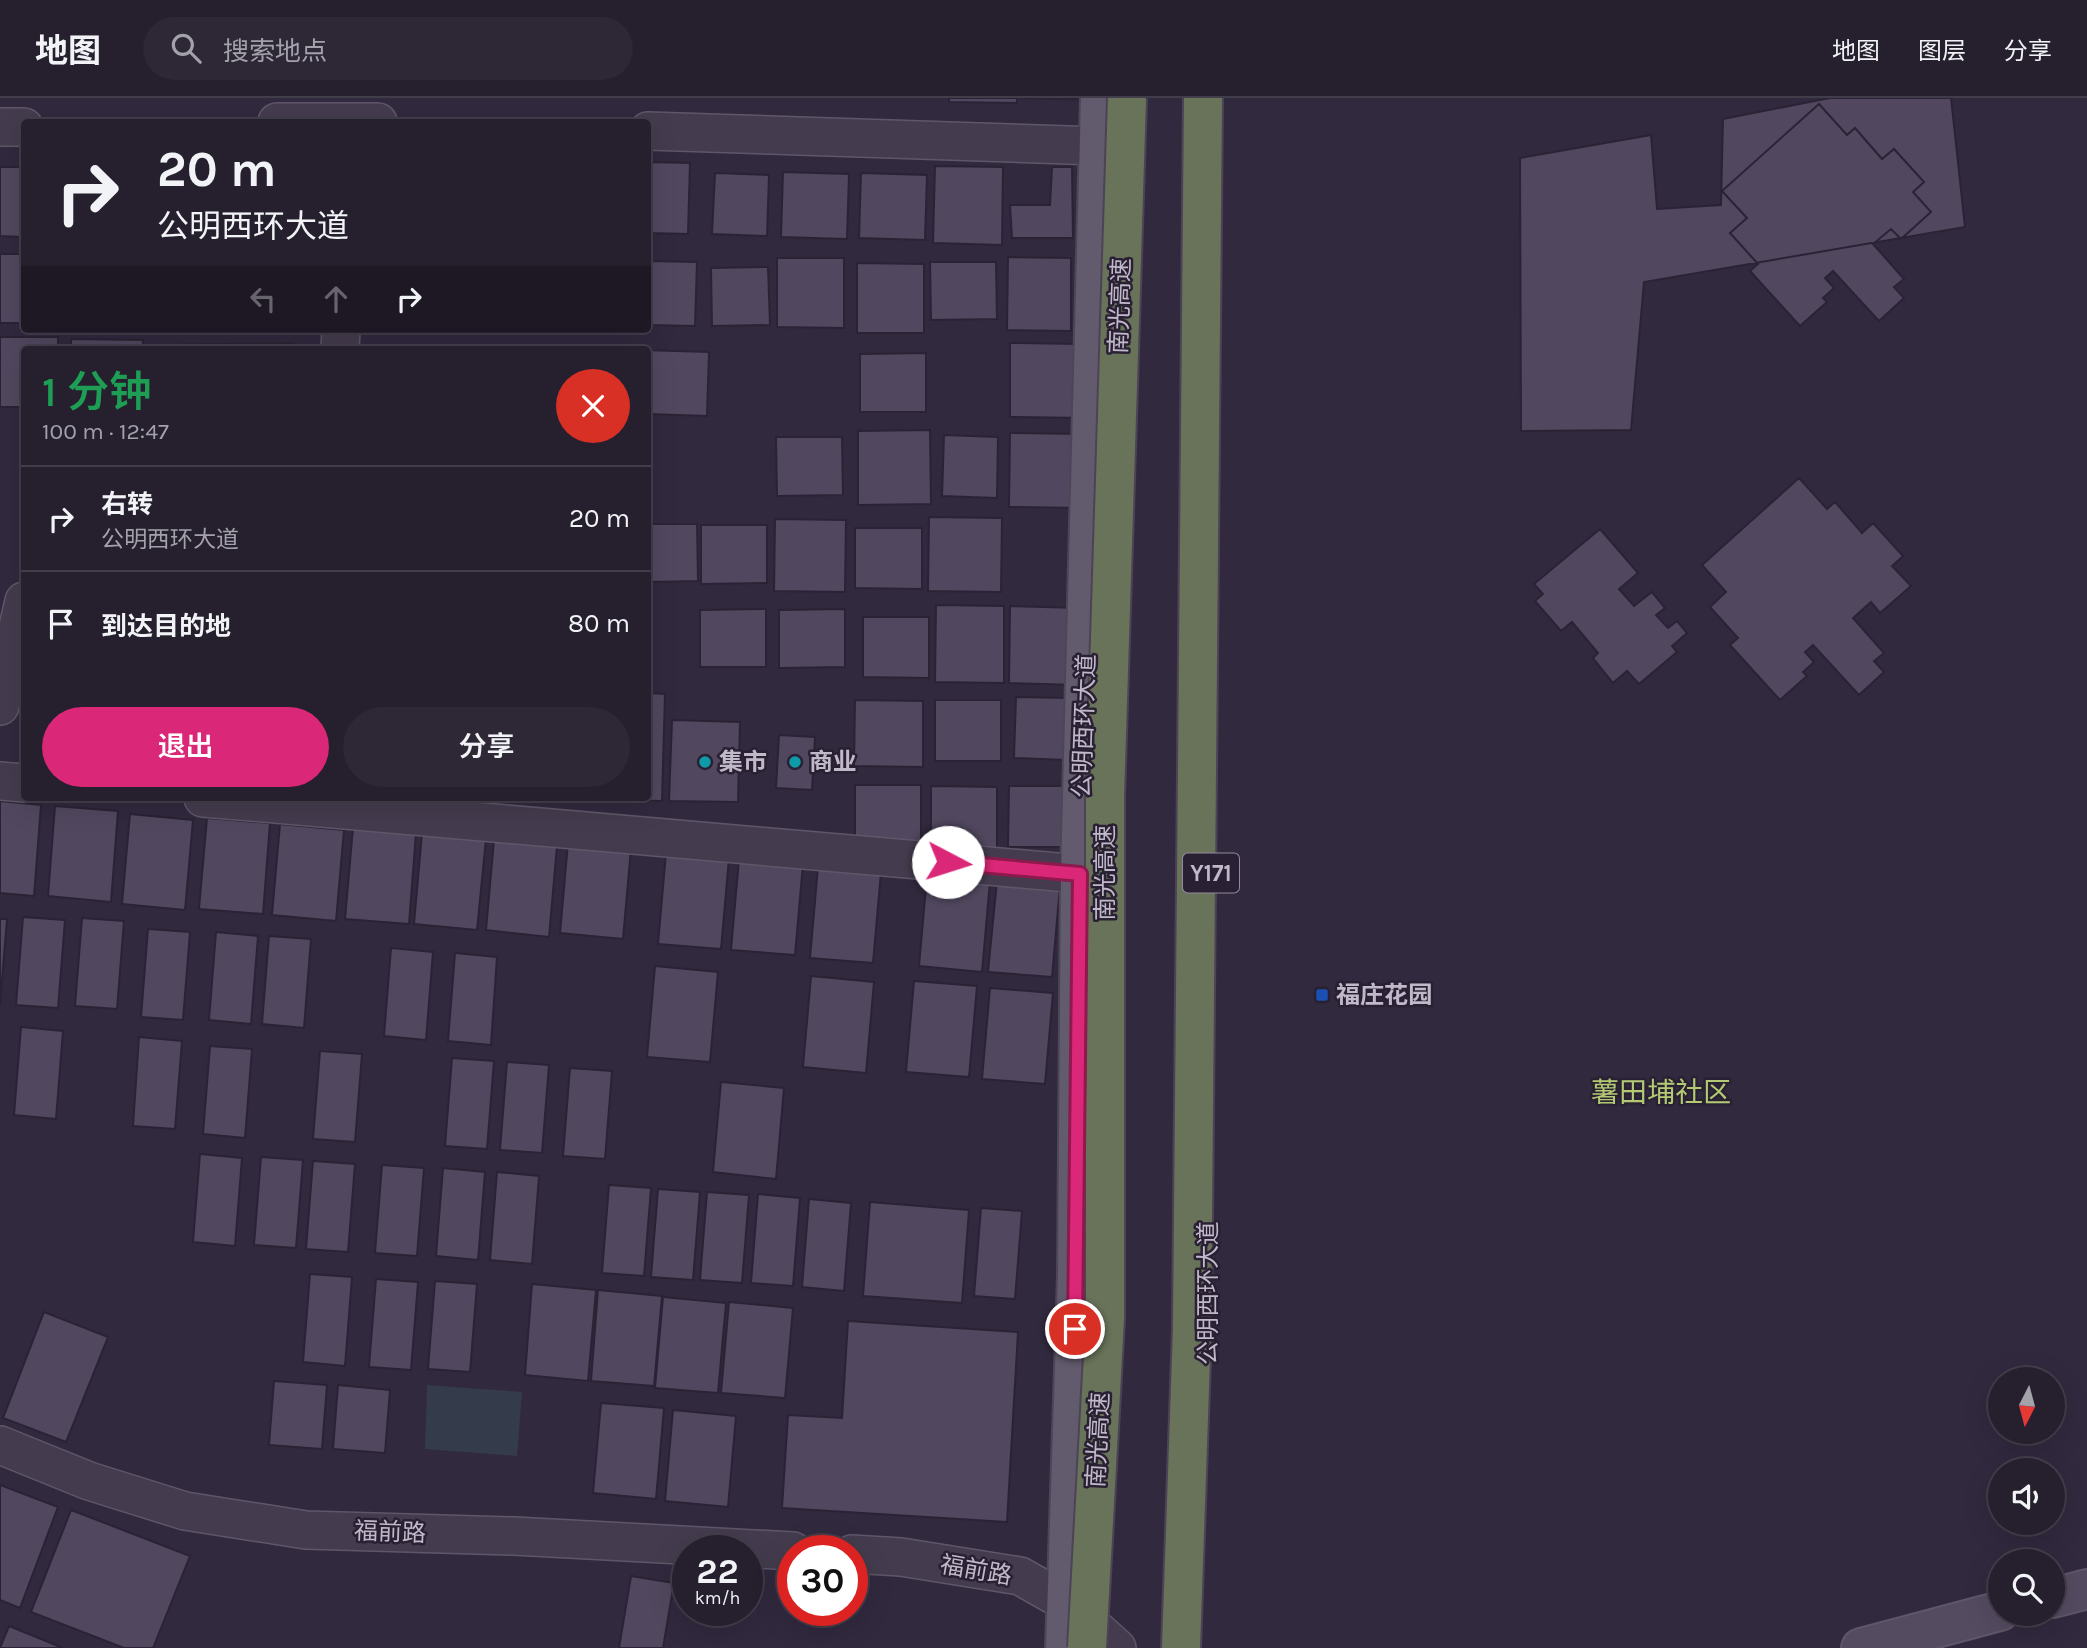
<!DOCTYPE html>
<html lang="zh">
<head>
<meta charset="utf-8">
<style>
	:root { --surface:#251f2e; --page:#2d2736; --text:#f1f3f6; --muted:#a3a2aa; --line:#423d4a; --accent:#db2777 }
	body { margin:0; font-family:Karla,"Noto Sans SC",sans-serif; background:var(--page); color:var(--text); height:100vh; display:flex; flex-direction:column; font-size:26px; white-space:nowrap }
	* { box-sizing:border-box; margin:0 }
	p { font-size:23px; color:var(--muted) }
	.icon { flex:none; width:38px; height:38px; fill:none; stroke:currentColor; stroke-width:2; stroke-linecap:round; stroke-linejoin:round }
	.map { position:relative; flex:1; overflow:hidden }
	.sheet { position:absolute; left:21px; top:248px; width:630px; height:455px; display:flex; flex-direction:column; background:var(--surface); border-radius:7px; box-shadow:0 7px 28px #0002,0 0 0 2px var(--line) }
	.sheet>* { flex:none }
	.top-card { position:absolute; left:21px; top:21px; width:630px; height:214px; border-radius:7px; box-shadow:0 7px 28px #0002,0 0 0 2px var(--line); background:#251f2e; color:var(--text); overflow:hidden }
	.needle { width:46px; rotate:186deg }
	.controls { position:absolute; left:1988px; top:1269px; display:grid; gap:14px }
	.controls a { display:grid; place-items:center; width:77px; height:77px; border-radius:50%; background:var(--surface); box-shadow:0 7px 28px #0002,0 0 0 2px var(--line); font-size:35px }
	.speed { position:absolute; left:672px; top:1437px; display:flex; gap:14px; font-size:35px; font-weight:700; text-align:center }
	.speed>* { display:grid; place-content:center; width:91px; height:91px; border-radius:50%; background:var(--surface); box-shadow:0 7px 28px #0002,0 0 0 2px var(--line); line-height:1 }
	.speed small { font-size:18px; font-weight:400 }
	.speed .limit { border:10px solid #d22; background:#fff; color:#111 }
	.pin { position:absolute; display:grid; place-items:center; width:60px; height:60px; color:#fff; margin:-30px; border:4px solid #fff; border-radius:50%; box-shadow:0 2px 7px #0007 }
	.me { position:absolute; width:77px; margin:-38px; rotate:95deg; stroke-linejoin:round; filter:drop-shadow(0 0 5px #0008) }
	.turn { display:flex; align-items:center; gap:24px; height:147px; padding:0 21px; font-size:32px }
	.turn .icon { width:91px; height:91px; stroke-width:2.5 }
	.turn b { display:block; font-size:49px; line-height:60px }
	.lanes { display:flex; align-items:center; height:66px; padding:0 21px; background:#0003; justify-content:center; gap:35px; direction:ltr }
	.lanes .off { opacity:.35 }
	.round { display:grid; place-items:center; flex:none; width:74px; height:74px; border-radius:37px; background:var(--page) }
	.headline { display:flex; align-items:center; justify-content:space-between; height:119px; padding:0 21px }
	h1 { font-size:42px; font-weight:600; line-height:52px; color:#1e9e55 }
	.button { display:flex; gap:14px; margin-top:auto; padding:14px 21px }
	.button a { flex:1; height:80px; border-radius:42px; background:var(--accent); color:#fff; font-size:28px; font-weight:600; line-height:80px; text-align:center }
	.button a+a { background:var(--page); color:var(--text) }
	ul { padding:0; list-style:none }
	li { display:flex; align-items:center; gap:21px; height:105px; padding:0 21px; border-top:2px solid var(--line) }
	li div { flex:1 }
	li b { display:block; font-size:26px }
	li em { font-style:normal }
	header { display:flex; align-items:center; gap:42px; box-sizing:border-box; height:98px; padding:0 35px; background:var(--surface); border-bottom:2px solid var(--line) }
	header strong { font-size:33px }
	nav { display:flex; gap:38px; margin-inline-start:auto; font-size:24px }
	.search { width:490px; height:63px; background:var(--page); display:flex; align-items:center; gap:18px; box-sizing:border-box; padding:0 24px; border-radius:38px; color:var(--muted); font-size:26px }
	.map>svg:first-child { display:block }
</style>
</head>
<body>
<header>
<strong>地图</strong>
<div class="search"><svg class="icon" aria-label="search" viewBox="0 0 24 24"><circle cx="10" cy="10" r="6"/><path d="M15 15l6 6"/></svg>搜索地点</div>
<nav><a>地图</a><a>图层</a><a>分享</a></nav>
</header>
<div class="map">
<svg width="2087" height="1550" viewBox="0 0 2087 1550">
	<rect width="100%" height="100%" fill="#31293e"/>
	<path fill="#343b4b" d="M427 1287 522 1294 517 1358 425 1351Z"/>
	<path fill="#51485f" stroke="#2b2335" stroke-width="2" d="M949 0H1017V5L949 4Z
		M1020 0H1089V2Z
		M1830 0H1951L1965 129 1644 184 1631 332 1521 333 1520 60 1651 37 1657 111 1721 107 1723 21Z
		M1819 6 1847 37 1855 30 1882 61 1894 51 1924 84 1913 94 1931 114 1901 141 1891 131 1873 146 1904 181 1894 189 1904 200 1879 223 1833 173 1825 180 1834 190 1823 200 1827 204 1800 228 1750 173 1758 166 1730 135 1747 120 1722 93Z
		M648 64 690 65 688 136 648 135Z
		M935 68 1003 69 1002 147 933 145Z
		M0 69H24V139L0 138Z
		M1052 69H1072L1073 140H1012L1010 107H1050Z
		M783 74 849 76 847 141 781 139Z
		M715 75 769 77 767 138 712 136Z
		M861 75 927 77 925 142 859 140Z
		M0 156H24V225H0Z
		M1008 159 1071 160V233L1007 232Z
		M777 160H844V230L777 229Z
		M648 163 697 164 695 228 648 227Z
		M930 164H996L997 221 931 222Z
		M857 165 924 166V235H857Z
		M768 169 770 227 712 228 711 170Z
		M0 239H58V252H24V309H0Z
		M71 241 143 242V252H71Z
		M294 245V252H165V247Z
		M1010 245 1083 246 1082 320 1010 319Z
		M483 249 537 251V252H483Z
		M643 252 709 254 707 318 648 316V252Z
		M926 255V314H860V256Z
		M930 332 931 406 858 407V333Z
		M1010 335 1082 336 1081 410 1009 409Z
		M944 337 998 339 997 400 942 398Z
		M776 339H842L843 397 777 398Z
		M1799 380 1827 411 1835 404 1862 435 1873 425 1903 458 1892 468 1911 488 1880 515 1871 504 1853 520 1884 555 1874 563 1884 574 1859 597 1813 547 1805 554 1814 564 1803 574 1807 578 1780 602 1730 547 1738 540 1710 509 1726 494 1702 467Z
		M929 419 1002 420 1001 494 928 493Z
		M775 421 846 422 845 494 774 493Z
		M648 426H697L698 483 648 484Z
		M701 427H767V485L701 486Z
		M855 430H922V491L855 490Z
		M1600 431 1638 475 1619 491 1634 508 1652 494 1665 510 1656 517 1668 530 1677 523 1687 535 1672 548 1677 554 1639 586 1627 573 1613 585 1593 560 1598 555 1572 524 1561 533 1535 503 1543 496 1534 486Z
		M936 507 1004 508V585L935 584Z
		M1010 508 1079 510 1078 587 1009 585Z
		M766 511V569H700V512Z
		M845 511V569L779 570V512Z
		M863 519H929V580L863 579Z
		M648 595 665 596 662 703 540 700H648Z
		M1016 599 1071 600 1068 662 1014 660Z
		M855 602 923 603V669L854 668Z
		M935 602H1001V663H935Z
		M672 622 740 624 738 704 669 703Z
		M779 637 815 639 812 692 776 690Z
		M855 687H921V748L855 747Z
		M931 688 997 689V750L931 749Z
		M1009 688H1074V749H1008Z
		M0 703 41 707 34 798 0 795Z
		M55 708 118 713 111 804 48 798Z
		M130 716 193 722 185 812 122 806Z
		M207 720 270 725 263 816 199 811Z
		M280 726 344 732 336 823 272 817Z
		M353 730 416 735 409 826 345 821Z
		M422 735 486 741 477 832 414 826Z
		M494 742 557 748 549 839 486 832Z
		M568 745 631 750 623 841 560 835Z
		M666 755 729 760 721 851 658 846Z
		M739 761 803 766 795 857 731 852Z
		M818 769 881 774 873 865 810 860Z
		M927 778 990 783 982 874 919 868Z
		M997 783 1060 788 1052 879 988 874Z
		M23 819 65 822 58 910 16 907Z
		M82 820 124 823 117 911 75 908Z
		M0 821H7L0 907Z
		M148 831 190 834 183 922 141 919Z
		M216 834 258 838 251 926 209 922Z
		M269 838 311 841 304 930 262 926Z
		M391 850 433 854 426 942 384 938Z
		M455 855 497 859 491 947 448 943Z
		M655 868 718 874 710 964 647 959Z
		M811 878 874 884 866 975 803 969Z
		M914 883 977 888 969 979 906 974Z
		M990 890 1053 895 1045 986 982 981Z
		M21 929 63 933 56 1021 14 1017Z
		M139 939 182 943 175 1031 133 1028Z
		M210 948 252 951 245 1040 203 1036Z
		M320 953 362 956 355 1044 313 1041Z
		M452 960 494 963 487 1051 445 1048Z
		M507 964 549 967 542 1055 500 1052Z
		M570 970 612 973 605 1061 563 1058Z
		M721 984 784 990 776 1081 713 1074Z
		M200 1056 242 1060 235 1148 193 1144Z
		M261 1059 303 1062 296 1150 254 1147Z
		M313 1063 355 1066 348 1154 306 1151Z
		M382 1067 424 1070 417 1158 375 1155Z
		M443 1070 485 1074 478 1162 436 1158Z
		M497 1074 539 1078 532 1166 490 1162Z
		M609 1087 651 1090 644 1178 602 1175Z
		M658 1091 700 1094 693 1182 651 1179Z
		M707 1094 749 1097 742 1185 700 1182Z
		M758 1096 800 1100 793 1188 751 1185Z
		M809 1101 851 1105 844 1193 802 1189Z
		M870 1104 969 1112 962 1205 863 1198Z
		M981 1110 1022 1113 1015 1201 974 1198Z
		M310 1176 352 1179 345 1268 303 1264Z
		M376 1181 418 1184 411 1272 369 1269Z
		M435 1183 477 1186 470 1274 428 1271Z
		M532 1186 596 1192 588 1283 525 1277Z
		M598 1192 662 1198 654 1288 591 1283Z
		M663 1199 726 1205 718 1295 655 1290Z
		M729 1204 793 1210 785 1300 721 1295Z
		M44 1214 108 1239 66 1344 3 1320Z
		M848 1223 1018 1234 1007 1424 782 1410 788 1317 842 1320Z
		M274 1283 327 1287 322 1351 269 1347Z
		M338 1287 390 1292 385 1355 333 1351Z
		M601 1305 664 1310 656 1401 593 1395Z
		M673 1312 736 1318 728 1409 665 1403Z
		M0 1387 58 1409 20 1510 0 1502Z
		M71 1412 190 1458 153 1550H124L31 1514Z
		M631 1478 674 1485 663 1550H619Z
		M9 1528 63 1550H0Z"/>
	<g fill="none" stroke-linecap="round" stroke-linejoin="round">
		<g stroke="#5f5769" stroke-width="40">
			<path id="street" d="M277 24H378
				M0 29H24
				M648 33 1099 48
				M340 252 341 231
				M0 608 24 503
				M0 683 24 685
				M203 700 322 710
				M323 700 322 710 1080 776
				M0 1347 89 1383 185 1413 306 1432 514 1438 793 1453
				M852 1456 901 1459 1020 1478 1066 1504 1117 1550"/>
		</g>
		<g stroke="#5f5769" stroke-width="42">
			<path id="secondary" d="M2053 1500 2087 1491
				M1861 1550 2000 1513"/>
		</g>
		<g stroke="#4d4657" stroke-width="42">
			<path id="primary" d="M1065 1550 1077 1177 1080 776 1100 0"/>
		</g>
		<g stroke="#4c4456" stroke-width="42">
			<path id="highway" d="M1181 1550 1192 1231 1203 0"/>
		</g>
		<use href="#street" stroke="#443c4e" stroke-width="37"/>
		<use href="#secondary" stroke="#554b61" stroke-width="38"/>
		<use href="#primary" stroke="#625b6e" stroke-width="38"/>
		<use href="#highway" stroke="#68735a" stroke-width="38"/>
		<g stroke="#4c4456" stroke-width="42" stroke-linecap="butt">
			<path id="highway-bridge" d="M1087 1550 1105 1221V699L1127 0"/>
		</g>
		<use href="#highway-bridge" stroke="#68735a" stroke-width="38"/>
	</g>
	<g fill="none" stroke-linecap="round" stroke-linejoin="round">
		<g stroke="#8e194d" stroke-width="18">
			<path id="route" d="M948 764 1080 776 1075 1231"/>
		</g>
		<use href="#route" stroke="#db2777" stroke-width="12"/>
	</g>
	<g fill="#0f9aa8" stroke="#292133" stroke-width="2.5">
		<circle cx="705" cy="664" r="7"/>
		<circle cx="795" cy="664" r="7"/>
	</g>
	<rect fill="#1a4fb4" stroke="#292133" stroke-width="2.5" x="1315" y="890" width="14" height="14" rx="3.5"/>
	<g text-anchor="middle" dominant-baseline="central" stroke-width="5" stroke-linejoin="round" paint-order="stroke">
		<rect fill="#292133" stroke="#938b9c" stroke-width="2" x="1183" y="755.5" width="56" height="39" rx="5"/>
		<g font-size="23" font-weight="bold" fill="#c0b9c9">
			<text x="1211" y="775">Y171</text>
		</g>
		<g font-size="24" fill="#c0b9c9" stroke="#292133">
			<text transform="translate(1120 208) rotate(-88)">南光高速</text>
			<text transform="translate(1084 628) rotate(-88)">公明西环大道</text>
			<text transform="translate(1105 775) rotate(-90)">南光高速</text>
			<text transform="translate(1208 1195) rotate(-90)">公明西环大道</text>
			<text transform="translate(1098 1342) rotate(-87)">南光高速</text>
			<text transform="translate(390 1434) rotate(2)">福前路</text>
			<text transform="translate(976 1472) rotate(10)">福前路</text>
		</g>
		<g font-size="24" font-weight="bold" fill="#c0b9c9" stroke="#292133" text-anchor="start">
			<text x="719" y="664">集市</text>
			<text x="809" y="664">商业</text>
			<text x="1336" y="897">福庄花园</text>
		</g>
		<g font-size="28" fill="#b3ca72" stroke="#292133">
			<text x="1661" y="994">薯田埔社区</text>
		</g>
	</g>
</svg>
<div class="controls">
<a><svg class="needle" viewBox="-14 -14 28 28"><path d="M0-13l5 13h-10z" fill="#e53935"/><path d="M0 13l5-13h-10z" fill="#a3a2aa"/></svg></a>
<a><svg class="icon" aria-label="sound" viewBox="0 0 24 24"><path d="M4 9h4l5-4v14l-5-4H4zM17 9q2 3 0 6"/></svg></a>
<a><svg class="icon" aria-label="search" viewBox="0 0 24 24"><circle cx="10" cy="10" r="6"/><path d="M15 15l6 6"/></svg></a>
</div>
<div class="speed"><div>22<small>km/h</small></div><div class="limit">30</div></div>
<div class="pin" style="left:1075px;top:1231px;background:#d93025"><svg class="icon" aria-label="arrive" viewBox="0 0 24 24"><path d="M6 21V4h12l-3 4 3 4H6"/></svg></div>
<svg class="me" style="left:948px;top:764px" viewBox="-20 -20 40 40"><circle r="19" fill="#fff"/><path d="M0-13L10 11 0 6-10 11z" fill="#db2777"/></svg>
<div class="top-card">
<div class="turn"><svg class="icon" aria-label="right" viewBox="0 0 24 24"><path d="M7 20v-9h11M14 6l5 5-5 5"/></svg><div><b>20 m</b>公明西环大道</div></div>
<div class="lanes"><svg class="icon off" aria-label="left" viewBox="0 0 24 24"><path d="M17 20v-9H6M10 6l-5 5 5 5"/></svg><svg class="icon off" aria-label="ahead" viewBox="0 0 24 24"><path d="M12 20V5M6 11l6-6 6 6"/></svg><svg class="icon" aria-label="right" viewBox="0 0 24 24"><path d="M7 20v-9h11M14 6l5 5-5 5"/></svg></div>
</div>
<section class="sheet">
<div class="headline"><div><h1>1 分钟</h1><p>100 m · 12:47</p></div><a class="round" style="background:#d93025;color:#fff"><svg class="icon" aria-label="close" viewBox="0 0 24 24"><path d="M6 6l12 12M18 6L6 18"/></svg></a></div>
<ul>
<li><svg class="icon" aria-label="right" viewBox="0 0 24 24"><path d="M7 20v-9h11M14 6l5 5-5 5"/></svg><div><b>右转</b><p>公明西环大道</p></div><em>20 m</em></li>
<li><svg class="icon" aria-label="arrive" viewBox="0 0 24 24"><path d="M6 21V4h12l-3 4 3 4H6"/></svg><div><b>到达目的地</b></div><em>80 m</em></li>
</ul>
<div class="button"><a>退出</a><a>分享</a></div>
</section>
</div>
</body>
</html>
